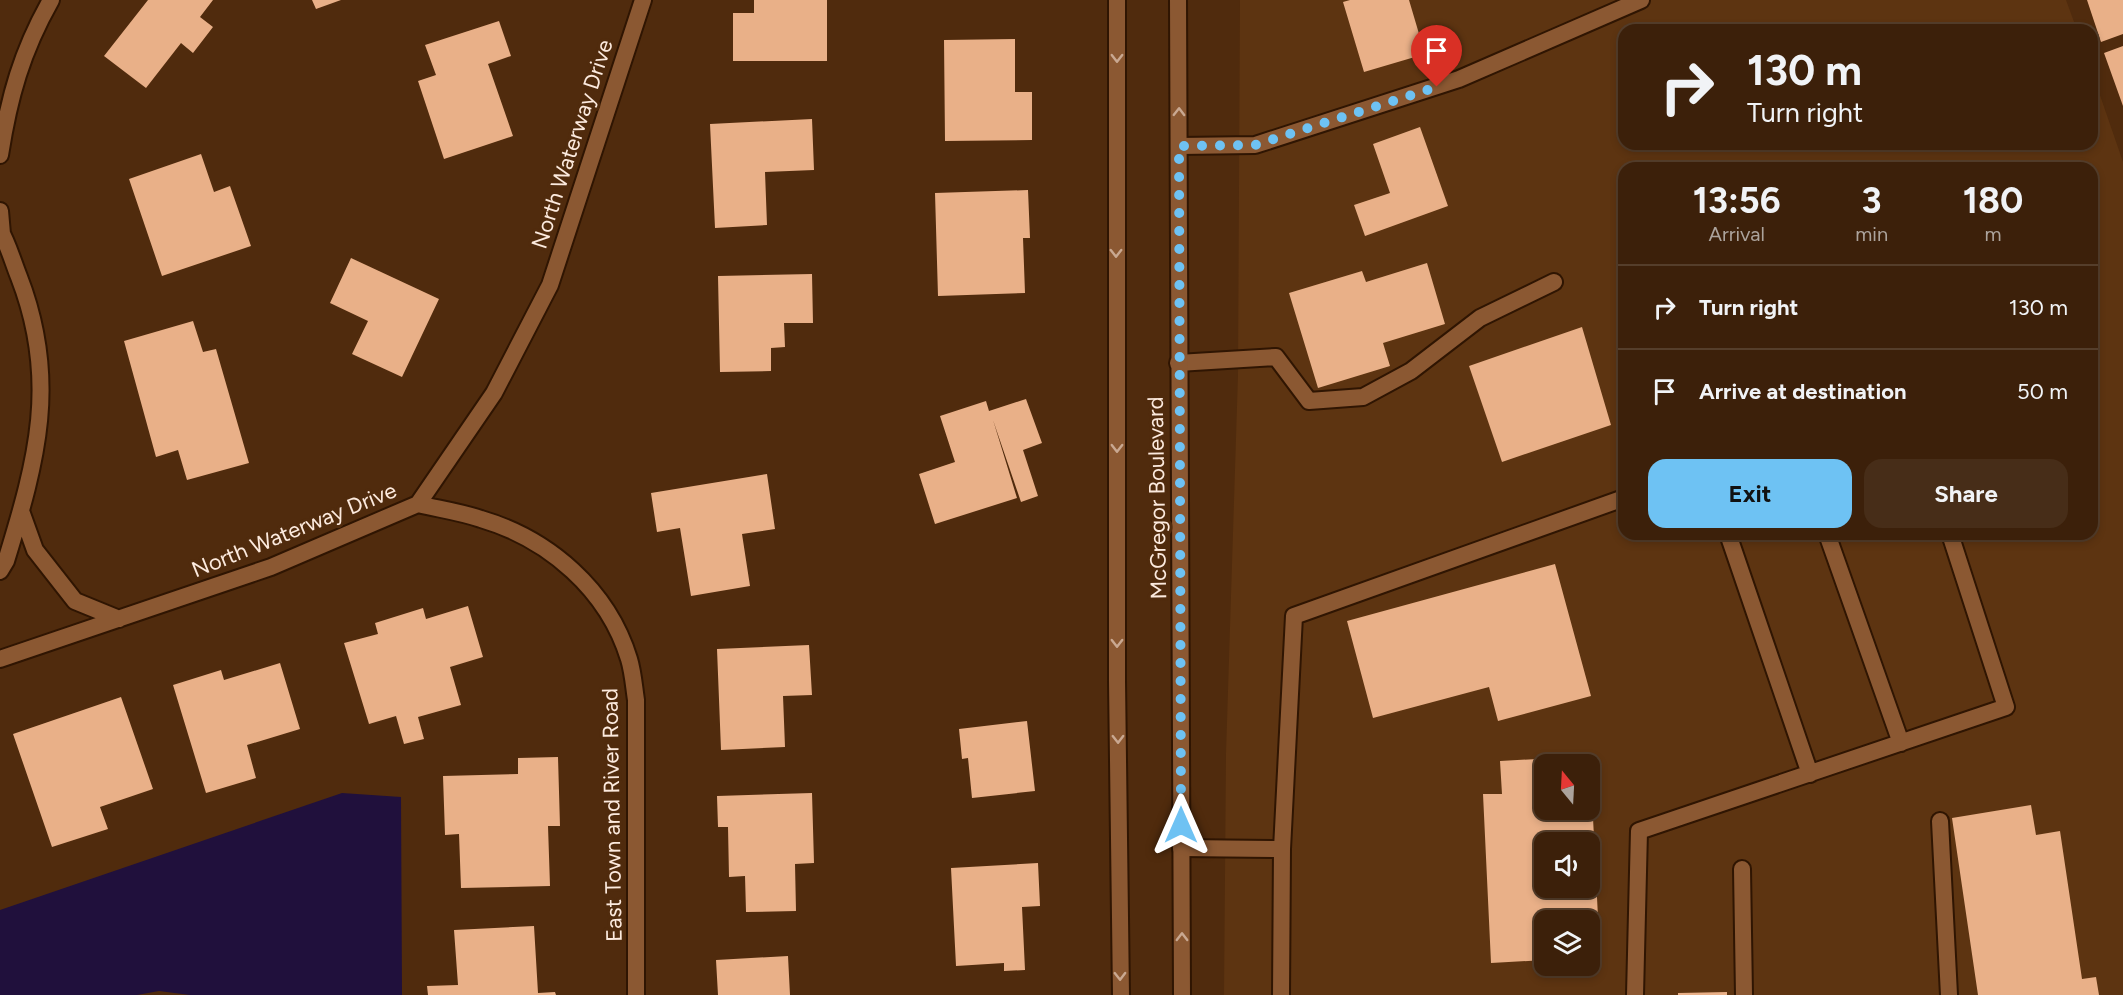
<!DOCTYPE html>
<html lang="en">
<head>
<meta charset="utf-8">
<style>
	:root { --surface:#3c200a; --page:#472d18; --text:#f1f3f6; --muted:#aca39c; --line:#553e2b; --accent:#6ec2f3 }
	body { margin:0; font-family:Figtree,sans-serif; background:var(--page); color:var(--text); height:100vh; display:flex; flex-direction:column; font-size:22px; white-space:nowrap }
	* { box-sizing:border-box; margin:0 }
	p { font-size:20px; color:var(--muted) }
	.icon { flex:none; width:33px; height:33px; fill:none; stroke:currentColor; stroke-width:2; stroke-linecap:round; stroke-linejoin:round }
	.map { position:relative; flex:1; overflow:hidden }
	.details { position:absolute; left:1618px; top:162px; width:480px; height:378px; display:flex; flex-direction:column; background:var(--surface); border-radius:18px; box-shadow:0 3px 9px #0003,0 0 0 2px var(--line) }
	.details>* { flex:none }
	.hud { position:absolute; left:1618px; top:24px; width:480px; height:126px; border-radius:18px; box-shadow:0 3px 9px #0003,0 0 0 2px var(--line); background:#3c200a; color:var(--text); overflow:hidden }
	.needle { width:39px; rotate:342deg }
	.buttons { position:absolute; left:1534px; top:754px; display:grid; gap:12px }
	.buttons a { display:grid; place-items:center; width:66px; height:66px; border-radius:12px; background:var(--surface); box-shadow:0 3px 9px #0003,0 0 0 2px var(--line); font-size:30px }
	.pin { position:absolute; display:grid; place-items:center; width:51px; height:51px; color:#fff; margin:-62px -26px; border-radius:50% 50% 50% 0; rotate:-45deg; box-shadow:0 0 6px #0007 }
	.pin .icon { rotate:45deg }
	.me { position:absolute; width:66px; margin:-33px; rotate:0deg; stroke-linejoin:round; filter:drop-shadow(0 0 4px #0008) }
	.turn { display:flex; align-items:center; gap:21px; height:126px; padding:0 30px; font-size:27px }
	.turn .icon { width:78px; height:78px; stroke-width:2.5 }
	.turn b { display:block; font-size:42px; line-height:51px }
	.eta { display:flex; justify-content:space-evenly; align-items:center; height:102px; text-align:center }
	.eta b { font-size:36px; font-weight:700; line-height:42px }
	.cta { display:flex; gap:12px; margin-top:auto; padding:12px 30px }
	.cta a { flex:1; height:69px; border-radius:18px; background:var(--accent); color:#111; font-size:24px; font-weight:700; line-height:69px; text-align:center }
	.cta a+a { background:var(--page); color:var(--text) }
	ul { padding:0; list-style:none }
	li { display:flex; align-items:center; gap:18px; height:84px; padding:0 30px; border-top:2px solid var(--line) }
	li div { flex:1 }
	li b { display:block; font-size:22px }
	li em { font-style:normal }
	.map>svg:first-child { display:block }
</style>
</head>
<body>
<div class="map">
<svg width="2123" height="995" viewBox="0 0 2123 995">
	<rect width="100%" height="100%" fill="#502b0d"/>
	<path fill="#5d3411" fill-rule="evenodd" d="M1240 0H2066L2077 30H1624V144H2092L2093 75 2123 162V995H1224L1226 754 1238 375ZM1624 168H2092V534H1624ZM1545 765H1590V810H1545ZM1545 843H1590V888H1545ZM1545 921H1590V966H1545Z"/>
	<path fill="#20103c" d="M342 793 401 797 402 995H190L159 991 137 995H0V910Z"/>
	<path fill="#e9b088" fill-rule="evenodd" d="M148 0H213L200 17 213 27 193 53 181 43 146 88 104 56Z
		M312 0H341L316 9Z
		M754 0H827V61H733V13H754Z
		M1350 0H1409L1425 54 1364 72 1343 2Z
		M2087 0H2123V34L2101 42Z
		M499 21 511 56 488 64 513 136 444 159 418 81 436 75 425 45Z
		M1015 39V92H1032V140L945 141 944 40Z
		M2123 46V106L2104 53Z
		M812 119 814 170 765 172 767 225 715 228 710 124Z
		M1420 127 1448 206 1365 236 1354 205 1390 193 1373 144Z
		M201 154 214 192 230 186 251 246 162 276 129 179Z
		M1028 190 1030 238H1023L1025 293 938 296 935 193Z
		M351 258 439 299 402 377 352 354 368 321 330 303Z
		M1427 263 1445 324 1383 343 1390 366 1318 388 1289 293 1362 271 1366 282Z
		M812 274 813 323H784L785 347 771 348V371L720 372 718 276Z
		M193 321 203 352 216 349 249 463 187 480 178 450 156 457 124 341Z
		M1582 327 1611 425 1502 462 1469 366Z
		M1026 399 1042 443 1023 450 1038 496 1021 502 993 420 1017 498 935 524 919 474 955 462 940 416 986 401 989 411Z
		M767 474 775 529 742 534 750 586 691 596 680 528 657 532 651 493Z
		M1555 564 1591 696 1498 721 1489 687 1373 718 1347 621Z
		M468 606 483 657 450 667 461 705 418 717 424 739 404 744 396 716 369 724 344 643 378 634 375 623 423 608 426 619Z
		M809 645 812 695 783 696 785 747 721 750 717 649Z
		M280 663 300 729 247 745 256 778 206 793 173 685 221 670 224 680Z
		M121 697 153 789 100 807 108 829 52 847 13 734Z
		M1027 721 1035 791 972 798 968 758 962 759 959 729Z
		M1590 756V765H1545V810H1590L1592 798 1600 957H1590V921H1545V960L1491 963 1483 794H1502L1500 761ZM1545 843H1590V888H1545Z
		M558 757 560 826H548L550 886 461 888 459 834 445 835 443 776 518 774V758Z
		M812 793 814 863 795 864 796 911 746 912 745 876 729 877 728 827H718L717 796Z
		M2031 805 2036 835 2060 831 2082 979 2096 977 2099 995H1978L1952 818Z
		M1038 863 1040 906 1022 907 1025 970 1004 971V963L956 966 951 868Z
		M534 926 538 993 555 992 556 995H428L427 986 458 985 454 930Z
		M788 956 790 995H718L716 960Z
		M1727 992V995H1678V993Z"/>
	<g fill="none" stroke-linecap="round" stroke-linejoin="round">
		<g stroke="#2f1502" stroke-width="20">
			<path id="service" d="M1179 146 1255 145 1459 79 1641 0
				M1178 363 1276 357 1309 401 1363 397 1411 371 1480 318 1554 282
				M1728 534 1810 774
				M1827 534 1901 743
				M1940 821 1949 995
				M1181 848 1282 849 1294 616 1624 498
				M1742 869 1744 995
				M1281 995 1282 849
				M1635 995 1639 831 2006 707 1950 534"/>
		</g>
		<g stroke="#2f1502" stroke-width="20">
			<path id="minor" d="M0 155C9 97 22 51 51 0
				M0 211 2 234
				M0 230C8 244 13 262 19 277 59 380 37 460 6 561L0 571
				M418 504C439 509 461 512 481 519 549 539 608 590 629 659 633 672 634 687 636 700V995
				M21 511 35 550 75 601 119 619
				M0 659 271 567 418 504 494 393 550 285 643 0"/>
		</g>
		<g stroke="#2f1502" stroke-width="20">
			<path id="secondary" d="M1117 0V681L1121 995
				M1178 0 1182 995"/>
		</g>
		<use href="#service" stroke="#8b5832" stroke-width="16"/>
		<use href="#minor" stroke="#8b5832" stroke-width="16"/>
		<use href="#secondary" stroke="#8b5832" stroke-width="16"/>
	</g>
	<defs><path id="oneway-chevron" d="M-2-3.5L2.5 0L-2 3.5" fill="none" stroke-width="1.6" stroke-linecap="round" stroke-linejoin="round" transform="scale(1.5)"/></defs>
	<g stroke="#c9a891">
		<use href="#oneway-chevron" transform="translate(1117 58) rotate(90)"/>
		<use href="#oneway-chevron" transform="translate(1179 112) rotate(-89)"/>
		<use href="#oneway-chevron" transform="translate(1116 253) rotate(90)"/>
		<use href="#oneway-chevron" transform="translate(1117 448) rotate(90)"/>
		<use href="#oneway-chevron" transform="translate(1117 643) rotate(90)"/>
		<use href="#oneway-chevron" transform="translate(1118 739) rotate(89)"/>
		<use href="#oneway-chevron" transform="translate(1182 937) rotate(-90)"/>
		<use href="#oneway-chevron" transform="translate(1120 976) rotate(89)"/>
	</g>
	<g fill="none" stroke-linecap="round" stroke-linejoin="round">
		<path stroke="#6ec2f3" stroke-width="10" stroke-dasharray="0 18" d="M1181 825 1179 146 1255 145 1437 87"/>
	</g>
	<g text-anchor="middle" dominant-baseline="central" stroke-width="6" stroke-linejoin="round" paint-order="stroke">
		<g font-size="22" fill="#fceade" stroke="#502b0d">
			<text transform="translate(572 144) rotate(-72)">North Waterway Drive</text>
			<text transform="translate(1157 498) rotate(-91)">McGregor Boulevard</text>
			<text transform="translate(294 530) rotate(-22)">North Waterway Drive</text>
			<text transform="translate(612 815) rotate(-91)">East Town and River Road</text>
		</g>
	</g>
</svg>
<div class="buttons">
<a><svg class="needle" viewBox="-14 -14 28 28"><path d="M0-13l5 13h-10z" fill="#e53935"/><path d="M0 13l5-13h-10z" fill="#aca39c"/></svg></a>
<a><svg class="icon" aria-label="sound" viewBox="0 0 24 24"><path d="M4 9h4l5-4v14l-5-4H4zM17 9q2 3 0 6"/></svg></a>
<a><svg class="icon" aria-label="layers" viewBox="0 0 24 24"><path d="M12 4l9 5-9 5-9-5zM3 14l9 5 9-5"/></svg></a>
</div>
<div class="pin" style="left:1437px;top:87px;background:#d93025"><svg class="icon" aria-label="arrive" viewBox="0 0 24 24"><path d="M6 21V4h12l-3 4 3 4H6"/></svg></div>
<svg class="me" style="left:1181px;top:825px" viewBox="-20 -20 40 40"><path d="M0-17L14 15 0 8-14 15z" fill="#6ec2f3" stroke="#fff" stroke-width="4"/></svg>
<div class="hud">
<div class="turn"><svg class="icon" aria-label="right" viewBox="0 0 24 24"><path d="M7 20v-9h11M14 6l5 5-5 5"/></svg><div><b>130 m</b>Turn right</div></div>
</div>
<section class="details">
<div class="eta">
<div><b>13:56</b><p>Arrival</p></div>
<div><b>3</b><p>min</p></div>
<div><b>180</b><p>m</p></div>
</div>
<ul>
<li><svg class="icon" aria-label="right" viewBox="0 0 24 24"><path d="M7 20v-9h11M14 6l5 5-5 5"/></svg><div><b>Turn right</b></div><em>130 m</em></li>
<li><svg class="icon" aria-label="arrive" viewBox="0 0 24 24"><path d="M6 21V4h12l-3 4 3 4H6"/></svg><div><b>Arrive at destination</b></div><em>50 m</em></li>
</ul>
<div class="cta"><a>Exit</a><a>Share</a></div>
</section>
</div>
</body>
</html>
